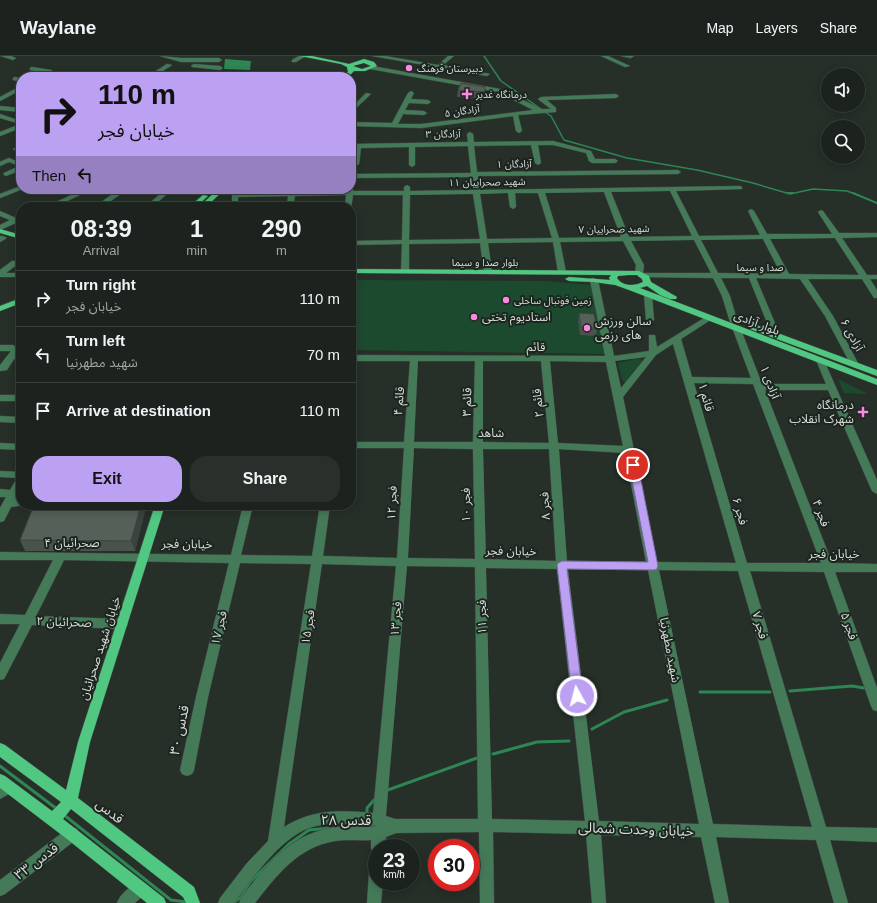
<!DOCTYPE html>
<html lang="en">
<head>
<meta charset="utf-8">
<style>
	:root { --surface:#1c231e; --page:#292f2b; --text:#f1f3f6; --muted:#a0a4a4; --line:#3a403c; --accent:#bca0f2 }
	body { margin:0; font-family:Arial,"Noto Sans Arabic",sans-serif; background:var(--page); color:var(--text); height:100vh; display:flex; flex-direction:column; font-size:15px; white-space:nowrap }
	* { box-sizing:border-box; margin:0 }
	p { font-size:13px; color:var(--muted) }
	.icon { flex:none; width:22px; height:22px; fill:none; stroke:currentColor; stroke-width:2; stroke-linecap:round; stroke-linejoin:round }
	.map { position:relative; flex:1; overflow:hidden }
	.sheet { position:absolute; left:16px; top:146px; width:340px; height:308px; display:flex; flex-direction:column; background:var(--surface); border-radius:16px; box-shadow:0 2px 10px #0003,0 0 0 1px var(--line) }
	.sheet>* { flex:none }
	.guide { position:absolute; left:16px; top:16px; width:340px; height:122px; border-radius:16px; box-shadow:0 2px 10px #0003,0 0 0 1px var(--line); background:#bca0f2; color:#111; overflow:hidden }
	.fabs { position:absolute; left:821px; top:12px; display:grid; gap:8px }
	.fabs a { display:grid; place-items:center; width:44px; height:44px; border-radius:50%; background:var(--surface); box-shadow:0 2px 10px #0003,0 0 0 1px var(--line); font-size:20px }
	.speed { position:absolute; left:368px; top:783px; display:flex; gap:8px; font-size:20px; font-weight:700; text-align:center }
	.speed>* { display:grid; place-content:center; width:52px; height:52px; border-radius:50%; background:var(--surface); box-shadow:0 2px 10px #0003,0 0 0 1px var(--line); line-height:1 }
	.speed small { font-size:10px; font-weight:400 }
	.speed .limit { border:6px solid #d22; background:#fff; color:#111 }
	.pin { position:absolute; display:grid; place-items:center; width:34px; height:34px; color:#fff; margin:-17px; border:2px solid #fff; border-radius:50%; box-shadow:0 1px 4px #0007 }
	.me { position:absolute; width:44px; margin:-22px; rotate:353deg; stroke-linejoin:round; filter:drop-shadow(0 0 3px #0008) }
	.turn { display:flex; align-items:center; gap:14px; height:84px; padding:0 16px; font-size:18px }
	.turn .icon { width:52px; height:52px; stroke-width:2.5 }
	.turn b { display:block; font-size:28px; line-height:34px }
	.then { display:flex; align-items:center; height:38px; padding:0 16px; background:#0003; gap:8px; font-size:15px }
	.eta { display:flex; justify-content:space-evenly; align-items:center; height:68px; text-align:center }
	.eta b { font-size:24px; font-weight:700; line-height:28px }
	.primary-button { display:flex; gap:8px; margin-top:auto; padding:8px 16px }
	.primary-button a { flex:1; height:46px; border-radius:16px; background:var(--accent); color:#111; font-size:16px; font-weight:700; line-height:46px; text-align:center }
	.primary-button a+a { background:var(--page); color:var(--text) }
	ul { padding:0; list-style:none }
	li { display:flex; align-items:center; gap:12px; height:56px; padding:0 16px; border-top:1px solid var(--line) }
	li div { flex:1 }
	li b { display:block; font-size:15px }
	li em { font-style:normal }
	header { display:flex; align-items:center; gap:24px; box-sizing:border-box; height:56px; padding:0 20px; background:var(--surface); border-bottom:1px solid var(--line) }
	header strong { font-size:19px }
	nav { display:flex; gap:22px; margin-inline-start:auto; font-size:14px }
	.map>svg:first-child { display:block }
</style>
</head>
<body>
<header>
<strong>Waylane</strong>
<nav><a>Map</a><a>Layers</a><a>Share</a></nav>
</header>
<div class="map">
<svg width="877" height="847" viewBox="0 0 877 847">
	<rect width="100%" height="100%" fill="#262f28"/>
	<path fill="#1c4a2f" d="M351 224 544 225 592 229 604 298 351 294Z
		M640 302 642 305 625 326 622 324 618 307Z
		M838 323 868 338 844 337Z"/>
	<path fill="#2e8654" d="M225 3 251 5 250 14 224 13Z"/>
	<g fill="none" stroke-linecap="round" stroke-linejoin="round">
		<path stroke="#2e8654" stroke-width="1.5" d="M484 0 501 25 541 53
			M545 56 551 60 564 84 627 102 697 114 753 127 790 138 813 133 847 135 855 138"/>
		<path stroke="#2e8654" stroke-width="2" d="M788 137H793
			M853 137 877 147"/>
		<path stroke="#2e8654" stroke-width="3" d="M790 635 852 630 864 632
			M700 636H770
			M592 673 624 656 667 644
			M493 698 537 686 569 685
			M0 710 57 753
			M385 735 477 702
			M64 759 171 844 194 847
			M367 759V752L375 743
			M351 771 366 770 367 766
			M233 847 241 841 250 826 289 788 309 774 330 772"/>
		<g stroke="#424b44" stroke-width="1">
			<path id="minor" d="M1 0H11L16 2 13 4Z
				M160 0 181 2H219L222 4 219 6H181Z
				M299 0H306L296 6H292V4Z
				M372 0H385L438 9 448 0H454L443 9 490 18 487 20 440 12 436 15 433 13 435 11Z
				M601 0H608L630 10 625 11Z
				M621 0H634L631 2Z
				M167 8 172 9 157 19 166 21H150V19Z
				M194 8 220 10 223 12 220 14 192 11 191 10Z
				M372 10 500 33 542 53H551L539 44 538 43 541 41 616 38 619 40 616 42 547 44 556 52V56L518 59 522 75 519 77 516 75 513 60 421 72 351 70V66L392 67 408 37 411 35 414 37 411 43 428 44 431 46 428 48 409 47 405 54 424 55 427 57 424 59 403 58 398 68H421L533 54 498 36 370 13V11Z
				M32 11 51 14 54 16 51 18 30 14V12Z
				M15 21 21 22V26L13 24V22Z
				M21 30V34L0 45V41Z
				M366 37 371 38 351 57V52Z
				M0 50 21 52V56L0 54Z
				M0 58 21 65V72L0 80V76L20 68 0 62Z
				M470 76 473 78 474 86 553 85 591 95 595 103H615L618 105 615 107H592L589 105 586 97 553 89H538L541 107 538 109 535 107 531 89 474 90 477 116 678 114 681 116 678 118 478 120 480 134 740 130 742 131V133L676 135 699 180 760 179 748 155 751 153 754 155 767 178H832L818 156 821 154 823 155 839 177H877V181L842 182 867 219H877V223H870L877 234V242H874L862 223H808L833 260 859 309 855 312 851 309 825 260 800 223 756 222 780 279 776 282 772 279 749 222H721L730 240 737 264 736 266H730L722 240 713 222 639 221 635 217 636 209 623 185 560 186 566 216 562 218 558 216 553 186 488 187 492 216 488 218 484 216 480 187 409 188V215L405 217 401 215 402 188 351 189V185L402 184 403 139H353L351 152 345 151 346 139 295 140 293 151H287L288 140 238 141V151H232V133H238V137L288 136 289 133H295V136L346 135 347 133H351V131L353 133V135H404V131L407 129 410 131V135L473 134 471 121 351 122V118L471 117 468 90 415 91V109L412 111 409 109V91L361 92 359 108 356 110 353 108 355 92H351V88L468 86 467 78ZM670 135 692 180 629 181 611 136ZM604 136 621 181 559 182 545 137ZM508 137 510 151 513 153 516 151 515 137H538L552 182 487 183 480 138ZM473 138 480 183 409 184 410 139ZM835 182 859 219 789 218 770 183ZM763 183 781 218 718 217 701 184ZM694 184 711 217H643L644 209 631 185Z
				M21 90V94L16 95 13 93Z
				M9 102 21 107V114L6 120 3 118 4 117 19 110 9 106 0 110V106Z
				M21 130V133H23L0 142V138Z
				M85 133 91 134 54 151H45Z
				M120 133H128L102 151H94Z
				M166 133H173L152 151H145Z
				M0 155 16 162 21 160V168L16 167 0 174V169L10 164 0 160Z
				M0 180H3L7 182 0 186Z
				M12 205H15L19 207 6 217H21V221H0V214Z
				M591 222H594L598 224 614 300 649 295V279H655L657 291 709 259 713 261 712 263 681 283 692 321 751 322 732 271 736 269 740 271 762 328H826L816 304 817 302H823L877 424V438L872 435 828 334H765L832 507 877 508V516H835L877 632V655L873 654 871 650 824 516 750 515 826 771 877 772V786L830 784 848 847H834L816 784 716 781 729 847H715L701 781 601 779 606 847H592L586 778 493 776 494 847H480L479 776 396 777 386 781 385 792H377V826H383L381 847H367L370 802 373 797 371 792V784C359 785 347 783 335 785 298 791 277 819 255 847H239L241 842C267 808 289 779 334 771 349 769 363 772 378 770 358 769 336 765 316 770 283 777 254 821 234 847H218L220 842 247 807 268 785 311 508 240 507 208 641 194 714 192 718 187 720 182 718 180 714 196 641 229 507 64 504 36 560 122 563 126 565 128 568 126 571 122 573 32 569 4 623 0 624V607L20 568H0V558L25 559 53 504H0V496L231 499 243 449H253L241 499 312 500 320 449H330L323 500 397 502 404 392H351V386H404L410 305H351V299L605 300 590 224ZM673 288 736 507 657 506 623 341 656 299ZM646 301 621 332 615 305ZM418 305H475L473 386H414ZM483 305H541L549 387 483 386ZM550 305 606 306 623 390 558 387ZM694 327 753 328 821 507H747ZM414 392 473 393 475 503 408 502ZM483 393H549L556 505 486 503ZM559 393 625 397 646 506 567 505ZM322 508 396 510 373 757C340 754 313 753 284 771ZM407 510 475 511 478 763H395L386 760ZM486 512 557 513 585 765 492 763ZM568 513 648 514 699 768 599 765ZM659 514 738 515 812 771 713 768Z
				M645 237H651L652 239 654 264 650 266 646 264 644 239Z
				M0 289H13L20 294 7 314 0 315V309L11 295H0Z
				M0 339H21V345H0Z
				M0 360 21 361V367L0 366Z
				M0 387 21 388V394L0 393Z
				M0 415 21 416V432L15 443H21V449H25L11 451 4 465 0 466V452L6 441H0V433L10 434 17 422 0 421Z
				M136 449H165L164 452C156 454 145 454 137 452Z
				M9 725 14 727 16 731 14 735 0 743V729Z
				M72 771 77 773 79 778 77 783 5 838 0 840V824L67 773Z
				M140 826 145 828 147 833 145 838 135 847H117C120 838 131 829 140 826Z"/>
		</g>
		<g stroke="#424b44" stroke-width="1">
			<path id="major" d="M300 0H312L349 8 364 3 374 6 377 10 365 15H354L348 21H342L348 16 347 11 341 8ZM364 7 371 10 362 13 353 10Z
				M218 133H225L206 151H199Z
				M203 139 208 140 196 151H189Z
				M0 173 21 179V183L0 177Z
				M351 213 639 215 649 220 651 226 677 241 676 243H670L660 239 647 230 640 232 877 323V329L629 234 615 229 594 226 569 225 565 223 569 221 610 224 609 222 611 219 351 217ZM629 219H637L642 223 643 226C634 230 623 231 617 222L618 220Z
				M21 242V247L0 255V250Z
				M750 269H756L877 314V320L750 273 749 271Z
				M155 449H165L90 686 78 742 194 831 200 847H186L183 841 71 753 63 763 164 842 166 847H147L67 783 0 732V718L5 720 52 755 61 746 0 701V687L5 689 66 734 78 686Z"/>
		</g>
		<use href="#minor" fill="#457a59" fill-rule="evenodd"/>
		<use href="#major" fill="#50c882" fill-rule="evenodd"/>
	</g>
	<path fill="#49534c" d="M485 31 484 42 457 41 458 34Z
		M21 246V261H20L17 252Z
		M579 257 597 272 596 280 580 279 578 265Z
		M145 455 135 495H25L20 484Z"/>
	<path fill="#3c433e" d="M141 449H143L145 455 135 495 131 485Z"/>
	<path fill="#556058" stroke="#3c433e" d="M461 27 485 31V36L458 34Z
		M21 246V252H17Z
		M579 257 594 258 597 272H581Z
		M34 449H141L131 485 20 484Z"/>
	<path fill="#bca0f2" stroke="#7a689d" d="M633 406 638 409 658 510 657 513 654 514 567 513 583 640 581 643 577 644 573 643 572 640 557 509 558 507 562 505 648 506 629 409Z"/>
	<g fill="#fb87e5" stroke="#1c251f" stroke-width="1.5">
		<circle cx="409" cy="12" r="4"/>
		<path d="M465 32h4v4h4v4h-4v4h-4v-4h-4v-4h4z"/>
		<circle cx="506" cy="244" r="4"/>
		<circle cx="474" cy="261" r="4"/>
		<circle cx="587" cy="272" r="4"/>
		<path d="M861 350h4v4h4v4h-4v4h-4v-4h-4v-4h4z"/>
	</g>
	<g text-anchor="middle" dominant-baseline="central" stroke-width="4" stroke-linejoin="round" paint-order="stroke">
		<g font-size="10" fill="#d7ddd8" stroke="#1c251f" text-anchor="start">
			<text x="417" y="12">دبیرستان فرهنگ</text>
			<text x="476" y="38">درمانگاه غدیر</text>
			<text x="514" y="244">زمین فوتبال ساحلی</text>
		</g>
		<g font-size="10" fill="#d7ddd8" stroke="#1c251f">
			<text transform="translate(462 55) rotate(-8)">آزادگان ۵</text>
			<text transform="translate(443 78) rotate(-1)">آزادگان ۳</text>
			<text transform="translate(514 108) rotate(-1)">آزادگان ۱</text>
			<text transform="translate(487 126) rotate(-1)">شهید صحراییان ۱۱</text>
			<text transform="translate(614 173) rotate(-1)">شهید صحراییان ۷</text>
			<text x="485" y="206">بلوار صدا و سیما</text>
			<text x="760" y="211">صدا و سیما</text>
		</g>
		<g font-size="12" fill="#d7ddd8" stroke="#1c251f" text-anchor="start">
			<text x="482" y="261">استادیوم تختی</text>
			<text x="595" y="265">سالن ورزش<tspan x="595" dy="14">های رزمی</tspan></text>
			<text x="854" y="349" text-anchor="end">درمانگاه<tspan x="854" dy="14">شهرک انقلاب</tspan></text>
		</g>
		<g font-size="12" fill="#d7ddd8" stroke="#1c251f">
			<text transform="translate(757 267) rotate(21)">بلوار آزادی</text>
			<text transform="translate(852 279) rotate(61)">آزادی ۶</text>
			<text x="536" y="291">قائم</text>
			<text transform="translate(770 326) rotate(69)">آزادی ۱</text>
			<text transform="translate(706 341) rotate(74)">قائم ۱</text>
			<text transform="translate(399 345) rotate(-86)">قائم ۴</text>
			<text transform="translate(467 346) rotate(-89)">قائم ۳</text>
			<text transform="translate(538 347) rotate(-96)">قائم ۲</text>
			<text x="491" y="377">شاهد</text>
			<text transform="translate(392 447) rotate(-87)">فجر ۱۲</text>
			<text transform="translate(466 449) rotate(-91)">فجر ۱۰</text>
			<text transform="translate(545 450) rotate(-94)">فجر ۸</text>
			<text transform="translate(740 455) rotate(74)">فجر ۶</text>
			<text transform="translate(821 457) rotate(69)">فجر ۴</text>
			<text x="72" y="487">صحرائیان ۴</text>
			<text transform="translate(187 488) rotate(1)">خیابان فجر</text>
			<text transform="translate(511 495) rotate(1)">خیابان فجر</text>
			<text x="834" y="498">خیابان فجر</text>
			<text transform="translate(482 561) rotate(-91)">فجر ۱۱</text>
			<text transform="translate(396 563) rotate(-85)">فجر ۱۳</text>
			<text transform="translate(64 566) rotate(2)">صحرائیان ۲</text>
			<text transform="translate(760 569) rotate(74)">فجر ۷</text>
			<text transform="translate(849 570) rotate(70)">فجر ۵</text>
			<text transform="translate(308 571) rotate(-81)">فجر ۱۵</text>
			<text transform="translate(219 572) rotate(-76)">فجر ۱۷</text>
			<text transform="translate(100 592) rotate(-72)">خیابان شهید صحرائیان</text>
			<text transform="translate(670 594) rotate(79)">شهید مطهرنیا</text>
		</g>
		<g font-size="14" fill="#d7ddd8" stroke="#1c251f">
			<text transform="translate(179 674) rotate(-78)">قدس ۳۰</text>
			<text transform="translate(110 755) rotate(38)">قدس</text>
			<text x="346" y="764">قدس ۲۸</text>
			<text transform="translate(636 773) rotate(2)">خیابان وحدت شمالی</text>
			<text transform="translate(36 805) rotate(-37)">قدس ۳۳</text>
		</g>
	</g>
</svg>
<div class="fabs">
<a><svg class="icon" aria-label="sound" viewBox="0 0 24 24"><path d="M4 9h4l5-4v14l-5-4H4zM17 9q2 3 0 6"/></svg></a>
<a><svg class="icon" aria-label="search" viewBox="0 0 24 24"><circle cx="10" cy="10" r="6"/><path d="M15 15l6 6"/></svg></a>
</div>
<div class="speed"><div>23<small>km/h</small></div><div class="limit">30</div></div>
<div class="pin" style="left:633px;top:409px;background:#d93025"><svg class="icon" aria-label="arrive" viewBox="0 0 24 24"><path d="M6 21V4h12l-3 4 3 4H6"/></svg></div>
<svg class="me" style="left:577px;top:640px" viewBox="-20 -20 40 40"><circle r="17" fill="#bca0f2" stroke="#fff" stroke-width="3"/><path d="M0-11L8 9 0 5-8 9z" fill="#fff"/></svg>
<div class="guide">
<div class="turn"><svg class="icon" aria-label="right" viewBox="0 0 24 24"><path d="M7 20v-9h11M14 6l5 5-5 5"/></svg><div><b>110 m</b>خیابان فجر</div></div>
<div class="then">Then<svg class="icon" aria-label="left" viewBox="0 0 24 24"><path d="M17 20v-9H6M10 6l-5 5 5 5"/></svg></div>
</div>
<section class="sheet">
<div class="eta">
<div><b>08:39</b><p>Arrival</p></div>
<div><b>1</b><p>min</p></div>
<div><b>290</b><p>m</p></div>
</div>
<ul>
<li><svg class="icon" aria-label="right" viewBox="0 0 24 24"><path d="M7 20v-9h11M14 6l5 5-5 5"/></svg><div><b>Turn right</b><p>خیابان فجر</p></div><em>110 m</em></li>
<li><svg class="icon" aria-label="left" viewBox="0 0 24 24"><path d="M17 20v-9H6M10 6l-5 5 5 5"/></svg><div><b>Turn left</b><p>شهید مطهرنیا</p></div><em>70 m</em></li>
<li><svg class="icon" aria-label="arrive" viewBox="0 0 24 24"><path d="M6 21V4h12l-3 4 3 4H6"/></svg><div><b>Arrive at destination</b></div><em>110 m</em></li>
</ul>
<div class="primary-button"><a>Exit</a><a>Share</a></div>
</section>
</div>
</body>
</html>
